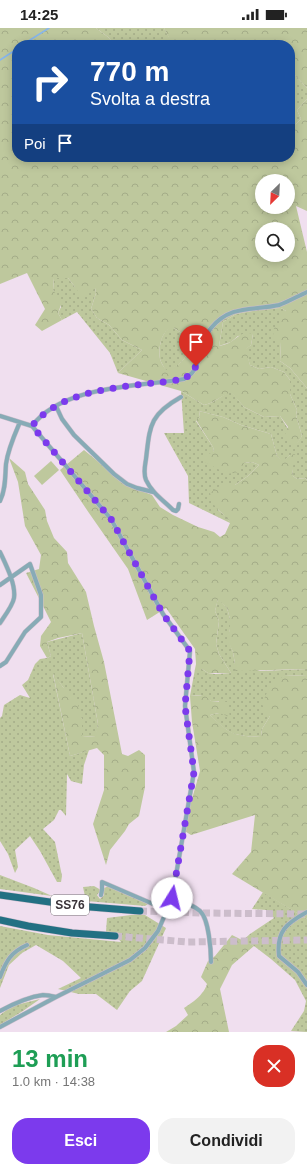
<!DOCTYPE html>
<html lang="it">
<head>
<meta charset="utf-8">
<style>
	:root { --surface:#fff; --page:#f2f2f2; --text:#222; --muted:#767676; --accent:#7c3aed }
	body { margin:0; font-family:Arial,sans-serif; background:var(--page); color:var(--text); height:100vh; display:flex; flex-direction:column; font-size:15px; white-space:nowrap }
	* { box-sizing:border-box; margin:0 }
	p { font-size:13px; color:var(--muted) }
	.icon { flex:none; width:22px; height:22px; fill:none; stroke:currentColor; stroke-width:2; stroke-linecap:round; stroke-linejoin:round }
	.map { position:relative; height:1004px; overflow:hidden }
	.drawer { display:flex; flex-direction:column; background:var(--surface); flex:1 }
	.drawer>* { flex:none }
	.hud { position:absolute; left:12px; top:12px; width:283px; height:122px; border-radius:16px; box-shadow:0 2px 10px #0003; background:#1a4fa0; color:#fff; overflow:hidden }
	.needle { width:26px; rotate:204deg }
	.controls { position:absolute; left:255px; top:146px; display:grid; gap:8px }
	.controls a { display:grid; place-items:center; width:40px; height:40px; border-radius:50%; background:var(--surface); box-shadow:0 2px 10px #0003; font-size:20px }
	.pin { position:absolute; display:grid; place-items:center; width:34px; height:34px; color:#fff; margin:-41px -17px; border-radius:50% 50% 50% 0; rotate:-45deg; box-shadow:0 0 4px #0007 }
	.pin .icon { rotate:45deg }
	.me { position:absolute; width:44px; margin:-22px; rotate:9deg; stroke-linejoin:round; filter:drop-shadow(0 0 3px #0008) }
	.turn { display:flex; align-items:center; gap:14px; height:84px; padding:0 12px; font-size:18px }
	.turn .icon { width:52px; height:52px; stroke-width:2.5 }
	.turn b { display:block; font-size:28px; line-height:34px }
	.then { display:flex; align-items:center; height:38px; padding:0 12px; background:#0003; gap:8px; font-size:15px }
	.round { display:grid; place-items:center; flex:none; width:42px; height:42px; border-radius:16px; background:var(--page) }
	.headline { display:flex; align-items:center; justify-content:space-between; height:68px; padding:0 12px }
	h1 { font-size:24px; font-weight:800; line-height:30px; color:#1e9e55 }
	.primary-button { display:flex; gap:8px; margin-top:auto; padding:8px 12px }
	.primary-button a { flex:1; height:46px; border-radius:16px; background:var(--accent); color:#fff; font-size:16px; font-weight:800; line-height:46px; text-align:center }
	.primary-button a+a { background:var(--page); color:var(--text) }
	.status { display:flex; justify-content:space-between; align-items:center; height:28px; padding:0 20px; background:var(--surface); direction:ltr }
	.status svg { height:11px; fill:currentColor }
	.map>svg:first-child { display:block }
</style>
</head>
<body>
<div class="status"><b>14:25</b><svg viewBox="0 0 49 12"><path d="M0 12V9h3v3zM5 12V6h3v6zM10 12V3h3v9zM15 12V0h3v12zM26 1h20v11H26zM47 4h2v5h-2z"/></svg></div>
<div class="map">
<svg width="307" height="1004" viewBox="0 0 307 1004">
	<defs>
		<pattern id="grass-dots" width="8" height="8" patternUnits="userSpaceOnUse"><rect width="8" height="8" fill="#bec89d"/><path d="M2 2h.1M6 6h.1" fill="none" stroke="#a4ac88" stroke-width="1.8" stroke-linecap="round"/></pattern>
		<pattern id="forest-crowns" width="20" height="18" patternUnits="userSpaceOnUse"><rect width="20" height="18" fill="#bec89d"/><path d="M2 6a3 3 0 1 1 6 0M12 15a3 3 0 1 1 6 0" fill="none" stroke="#a4ac88"/></pattern>
	</defs>
	<rect width="100%" height="100%" fill="#f0dfef"/>
	<path fill="url(#grass-dots)" d="M96 0H164L171 13 177 17H161V13H153L144 17H115L108 9Z
		M290 45H293L307 60V71L297 82 301 91 296 96 290 97Z
		M54 250H68L75 259 95 260 96 265 91 281 97 290 109 297 122 312 142 322 118 345 110 325 77 284 62 292 58 285 61 279 53 262Z
		M281 280 286 283 281 314 280 333 290 340 307 360V452L305 450 297 451 293 448 290 427 283 434 277 428 271 406 241 397 223 389 199 383 200 389 196 393 213 419 214 424 244 435 252 434 259 437 248 448 235 457H221L218 482 227 489 230 495 189 475 188 448 164 405H184L181 363 204 377C214 375 221 368 231 363L244 379 264 389 280 388 297 415 302 408 296 387 297 382 290 366V352L284 344 271 339 259 341 250 337 245 321 251 317 253 306 238 308 231 314 219 318 223 294 236 286 262 281Z
		M170 299 174 300 192 312C186 330 184 336 166 343 164 339 161 335 160 331 158 321 161 305 170 299Z
		M218 570 227 580 230 591V601L228 611 233 624 235 636 260 643 307 641V647L284 648 270 688 262 701 261 708C253 709 240 708 232 705 224 701 216 693 210 687L219 685V673H211L201 667 190 668 195 641H202L208 645 215 646 231 645 219 626 216 616 219 593 215 583Z
		M82 605 98 696 96 709 82 708V691L63 659 53 646 70 728 89 722 84 737 82 756 71 753 67 746 66 788 61 782H59L54 792 43 801 55 814 62 848 61 854H57L40 823 30 808 15 822 18 839 15 845 8 826 0 813V690L2 688 4 677 20 667 30 670 22 657 28 652 35 636 40 631 47 630 51 628 47 614Z
		M0 847 34 860 52 868 0 861Z
		M94 858 101 862 97 867 100 871 104 867V860L109 858 148 876 145 878 86 873 83 859Z
		M263 864 307 891V1004L291 1003 304 983 306 973 295 952 271 931 254 918 242 913 250 906 274 890 267 882 252 881Z
		M139 886 145 887 166 900 142 953 130 963 117 982 96 966H79L58 961 81 950 63 933 36 917 22 925 9 937 0 960V898L48 907 121 914 113 904H106L107 890Z
		M40 971 23 983 0 997V987L12 978Z"/>
	<path fill="url(#forest-crowns)" fill-rule="evenodd" d="M0 0H96L108 9 115 17H17V129H290V97L296 96 301 91 297 82 307 71V183L296 178 307 224V360L290 340 280 333 281 314 273 308 274 300 280 296V288L286 283 281 280 262 281 236 286 223 294 219 318C223 317 228 316 232 313 240 308 242 303 253 306L251 317 246 321 250 337 259 341 271 339 284 344 290 352V366L297 382 296 387 302 408 297 416 289 414 284 409 288 399 280 388 264 389 244 379 231 364C221 368 214 375 204 377L181 363 118 345 142 322 122 312 109 297 97 290 91 281 96 265 95 260 83 271 75 259 68 250H54L53 262C60 271 63 274 58 285L62 292 42 303 35 297 45 281 27 245 0 256ZM262 153H288V179H262ZM262 201H288V227H262ZM170 300H174L192 312C186 330 184 336 166 342 164 339 161 335 160 331 158 321 161 305 170 300Z
		M164 0H307V60L293 45H290V17H177L171 14Z
		M199 383 223 389 241 397 271 406 277 428 283 433 290 427 295 426 297 435 292 438 293 448 297 451 305 450 307 452V641L235 643V636L233 624 227 611 230 601V591L227 580 218 571 215 583 219 593 216 616 219 626 231 645H208L202 641H195L196 636 195 621 166 580 147 592 128 541 89 485 60 442 84 422 127 457 152 467 160 479 173 487 198 499 214 504 220 509 225 506 230 495C226 486 217 483 213 475 211 472 211 468 210 465L221 457H235L248 448 259 437 252 434 244 435 239 444 227 446 205 434V427L214 424 213 419 196 392 200 389Z
		M9 430 25 444 28 456 45 482 47 493 54 510 67 524 68 535 86 564 94 598 104 634 122 726 128 728 139 722 145 727V759L139 788 129 796 125 803 110 822 106 837 93 796 104 762V727L97 720 70 728 53 645 63 659 77 673 82 691V708L95 709 98 696 82 605 58 610 47 614 51 628 47 630 40 618 41 608 51 594 46 584 26 545 39 541 41 527 25 498 18 454Z
		M307 647V891L232 846 251 824 255 787 191 807 183 802 200 743 192 694 190 668 204 667 211 673 227 674 230 689 219 685 210 687C217 693 225 702 233 705 240 708 253 709 261 708L262 701 270 688 266 686 262 676 271 655 284 648Z
		M232 907 254 918 232 937 220 961 229 1004H166L176 998 188 987 184 980C190 976 198 971 202 965 204 963 206 959 207 956L201 949 208 933 215 928Z"/>
	<path fill="#bec89d" d="M51 433 59 442 42 457 34 448Z"/>
	<g fill="none" stroke-linecap="round" stroke-linejoin="round">
		<path stroke="#86b6ed" stroke-width="1.5" d="M22 17 49 0
			M0 32 17 21"/>
		<path stroke="#ccbdcb" stroke-width="7" stroke-dasharray="7 3.5" stroke-linecap="butt" d="M140 883 201 885 307 886
			M115 908 188 914 307 912"/>
		<g stroke="#ccbdcb" stroke-width="5">
			<path id="minor" d="M56 378 62 391 74 407 114 446 127 456 137 460 153 464
				M0 388 32 398 111 491 163 586 190 623 185 678 194 744 172 870 158 903 145 920 130 932 56 969 0 999
				M32 398C63 357 138 359 184 351 187 349 190 347 192 345 202 334 201 313 211 300 231 276 253 283 279 277 288 274 298 268 307 264
				M0 473C6 461 5 448 6 436 8 421 14 408 20 394
				M179 476 178 481 176 483 173 482C163 472 152 465 146 452 143 445 145 438 146 431 150 398 149 387 181 369
				M0 524C6 537 16 556 14 570 13 577 4 589 0 595
				M0 557 30 536 41 567V589L25 604 6 634 0 638
				M101 867 102 862V854L167 882
				M172 870C182 873 193 877 200 883 209 891 211 923 211 934
				M307 884C287 895 276 903 279 928L298 944 307 957
				M0 949C6 933 11 924 27 917
				M0 983C13 976 28 969 43 967 47 967 52 968 56 969"/>
		</g>
		<g stroke="#ccbdcb" stroke-width="8">
			<path id="trunk" d="M0 867 78 878 140 883
				M0 892 28 898 72 905 115 908"/>
		</g>
		<use href="#minor" stroke="#87abb6" stroke-width="4"/>
		<use href="#trunk" stroke="#227083" stroke-width="7"/>
	</g>
	<g fill="none" stroke-linecap="round" stroke-linejoin="round">
		<path stroke="#7c3aed" stroke-width="7" stroke-dasharray="0 12.6" d="M172 870 194 744 185 678 190 623 163 586 111 491 32 398C64 357 137 359 184 351L192 345 196 338"/>
	</g>
	<g text-anchor="middle" dominant-baseline="central" stroke-width="4" stroke-linejoin="round" paint-order="stroke">
		<rect fill="#fff" stroke="#757074" stroke-width="1" x="51" y="867" width="38" height="20" rx="3"/>
		<g font-size="12" font-weight="bold" fill="#3a3339">
			<text x="70" y="877">SS76</text>
		</g>
	</g>
</svg>
<div class="controls">
<a><svg class="needle" viewBox="-14 -14 28 28"><path d="M0-13l5 13h-10z" fill="#e53935"/><path d="M0 13l5-13h-10z" fill="#767676"/></svg></a>
<a><svg class="icon" aria-label="search" viewBox="0 0 24 24"><circle cx="10" cy="10" r="6"/><path d="M15 15l6 6"/></svg></a>
</div>
<div class="pin" style="left:196px;top:338px;background:#d93025"><svg class="icon" aria-label="arrive" viewBox="0 0 24 24"><path d="M6 21V4h12l-3 4 3 4H6"/></svg></div>
<svg class="me" style="left:172px;top:870px" viewBox="-20 -20 40 40"><circle r="19" fill="#fff"/><path d="M0-13L10 11 0 6-10 11z" fill="#7c3aed"/></svg>
<div class="hud">
<div class="turn"><svg class="icon" aria-label="right" viewBox="0 0 24 24"><path d="M7 20v-9h11M14 6l5 5-5 5"/></svg><div><b>770 m</b>Svolta a destra</div></div>
<div class="then">Poi<svg class="icon" aria-label="arrive" viewBox="0 0 24 24"><path d="M6 21V4h12l-3 4 3 4H6"/></svg></div>
</div>
</div>
<section class="drawer">
<div class="headline"><div><h1>13 min</h1><p>1.0 km · 14:38</p></div><a class="round" style="background:#d93025;color:#fff"><svg class="icon" aria-label="close" viewBox="0 0 24 24"><path d="M6 6l12 12M18 6L6 18"/></svg></a></div>
<div class="primary-button"><a>Esci</a><a>Condividi</a></div>
</section>
</body>
</html>
